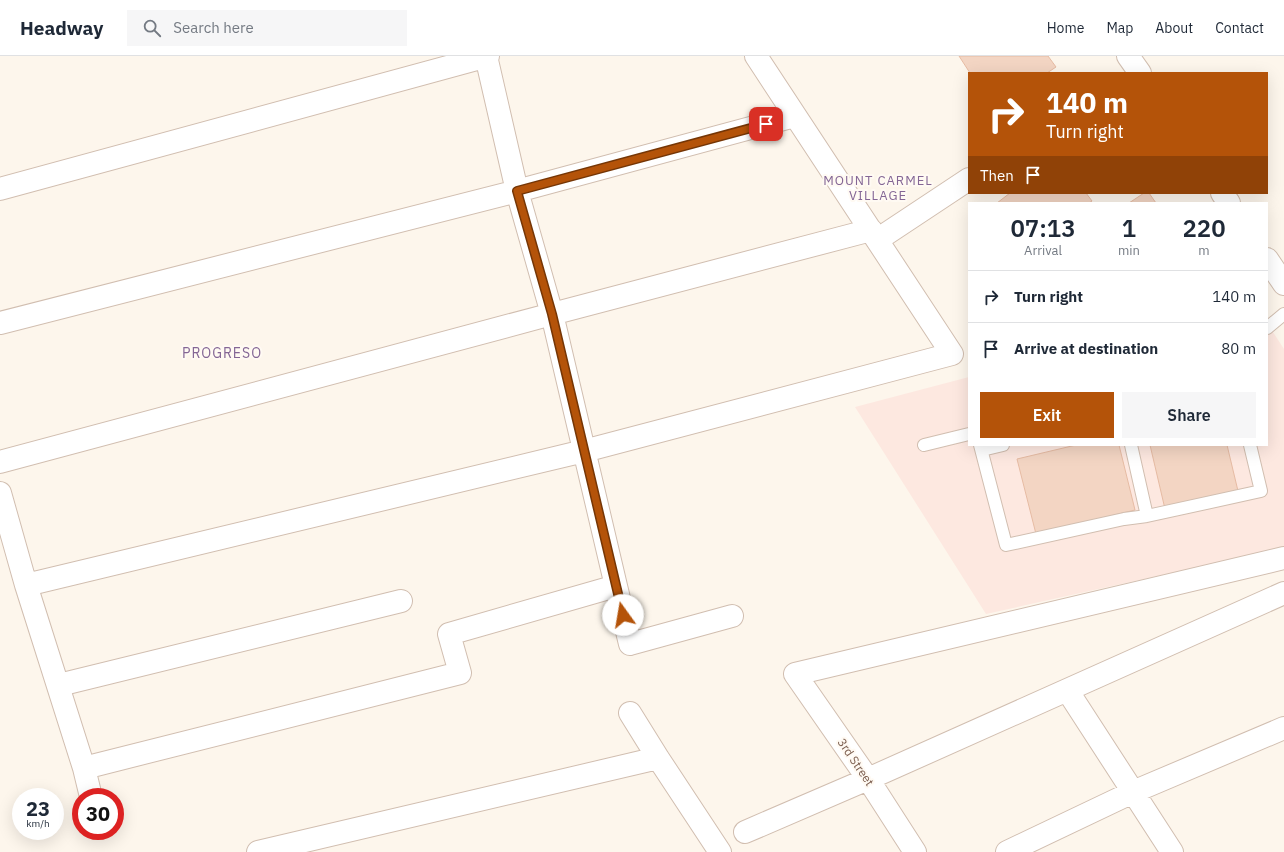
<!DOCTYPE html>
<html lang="en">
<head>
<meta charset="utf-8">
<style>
	:root { --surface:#fff; --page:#f6f6f7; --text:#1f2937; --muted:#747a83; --line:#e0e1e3; --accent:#b45309 }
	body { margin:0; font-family:"IBM Plex Sans",sans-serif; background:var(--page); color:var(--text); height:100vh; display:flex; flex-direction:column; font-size:15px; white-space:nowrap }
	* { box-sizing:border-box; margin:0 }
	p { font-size:13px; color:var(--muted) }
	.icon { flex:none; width:22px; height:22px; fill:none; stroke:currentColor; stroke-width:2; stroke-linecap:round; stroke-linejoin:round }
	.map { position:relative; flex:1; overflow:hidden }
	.sheet { position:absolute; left:968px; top:146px; width:300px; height:244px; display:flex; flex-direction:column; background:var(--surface); border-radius:0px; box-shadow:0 4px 16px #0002 }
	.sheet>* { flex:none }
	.banner { position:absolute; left:968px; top:16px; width:300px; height:122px; border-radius:0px; box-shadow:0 4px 16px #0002; background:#b45309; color:#fff; overflow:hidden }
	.speed { position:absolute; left:12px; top:732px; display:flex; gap:8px; font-size:20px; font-weight:700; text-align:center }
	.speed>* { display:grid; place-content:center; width:52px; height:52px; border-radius:50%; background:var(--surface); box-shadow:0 4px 16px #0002; line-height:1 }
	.speed small { font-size:10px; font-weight:400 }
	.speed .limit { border:6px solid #d22; background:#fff; color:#111 }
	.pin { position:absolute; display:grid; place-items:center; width:34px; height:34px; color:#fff; margin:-17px; border-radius:8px; box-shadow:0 2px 6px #0006 }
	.me { position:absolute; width:44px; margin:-22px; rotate:347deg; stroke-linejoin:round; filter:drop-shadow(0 0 3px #0008) }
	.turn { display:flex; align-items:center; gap:14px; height:84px; padding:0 12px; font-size:18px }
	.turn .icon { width:52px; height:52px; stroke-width:2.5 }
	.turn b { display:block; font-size:28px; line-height:34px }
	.then { display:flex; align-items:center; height:38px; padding:0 12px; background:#0003; gap:8px; font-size:15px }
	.eta { display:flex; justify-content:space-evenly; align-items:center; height:68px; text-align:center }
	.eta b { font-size:24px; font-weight:600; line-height:28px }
	.cta { display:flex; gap:8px; margin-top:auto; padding:8px 12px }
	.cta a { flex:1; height:46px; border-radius:0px; background:var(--accent); color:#fff; font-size:16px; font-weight:600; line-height:46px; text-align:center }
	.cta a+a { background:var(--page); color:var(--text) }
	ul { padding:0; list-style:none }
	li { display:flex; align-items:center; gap:12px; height:52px; padding:0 12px; border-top:1px solid var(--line) }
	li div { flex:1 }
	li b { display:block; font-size:15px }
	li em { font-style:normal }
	header { display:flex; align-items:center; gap:24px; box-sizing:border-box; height:56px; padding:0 20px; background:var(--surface); border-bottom:1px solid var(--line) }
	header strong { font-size:19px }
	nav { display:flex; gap:22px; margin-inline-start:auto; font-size:14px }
	.search { width:280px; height:36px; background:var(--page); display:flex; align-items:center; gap:10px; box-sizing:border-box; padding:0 14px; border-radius:0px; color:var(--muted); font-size:15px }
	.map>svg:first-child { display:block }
</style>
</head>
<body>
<header>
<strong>Headway</strong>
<div class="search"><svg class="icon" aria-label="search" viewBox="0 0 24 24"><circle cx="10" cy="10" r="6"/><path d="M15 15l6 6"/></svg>Search here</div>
<nav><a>Home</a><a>Map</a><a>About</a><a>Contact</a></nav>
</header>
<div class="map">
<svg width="1284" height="796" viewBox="0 0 1284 796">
	<rect width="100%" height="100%" fill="#fdf6ec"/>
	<path fill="#fde8e0" d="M1267 267 1284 293V492L986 558 855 351 969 321V389H1267Z"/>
	<path fill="#f3d5c3" stroke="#e6bba3" d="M959 0H1048L1056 11 1047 17H970Z
		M1010 137H1086L1092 145 1089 147H997Z
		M1144 137H1149L1156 147H1129Z
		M1076 389H1119L1135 454 1036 478 1017 403Z
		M1150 389H1227L1238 435 1165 453Z"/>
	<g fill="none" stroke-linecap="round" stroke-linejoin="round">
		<g stroke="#d1beb0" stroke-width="14">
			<path id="service" d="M1267 272 1284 258
				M924 389 969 378
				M980 389 1006 489 1124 463 1147 460 1261 435 1250 389
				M1131 389 1147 460
				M982 394 1003 389"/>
		</g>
		<g stroke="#d1beb0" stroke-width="24">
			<path id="minor" d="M486 0 517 135 552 258 616 530
				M1128 0 1140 17
				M0 133 488 0
				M1222 137 1229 147
				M877 184 969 123
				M1267 203 1284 228
				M0 267 517 135 795 60
				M0 406 552 258 871 174
				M0 437 26 529 84 712 91 741
				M26 529 584 395 952 298 756 0
				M59 629 401 545
				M1067 634 1172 796
				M630 657 658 702 720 796
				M84 712 460 617 449 578 616 530 630 588 732 560
				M745 776 868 723 1284 537
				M258 796 658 702
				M915 796 868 723 795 618 1284 502
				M1007 796 1133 736 1284 672"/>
		</g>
		<use href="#service" stroke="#fff" stroke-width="12"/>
		<use href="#minor" stroke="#fff" stroke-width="22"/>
	</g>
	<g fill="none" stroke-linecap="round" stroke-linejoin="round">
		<g stroke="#753606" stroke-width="10">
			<path id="route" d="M623 559 552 258 517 135 766 68"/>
		</g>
		<use href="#route" stroke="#b45309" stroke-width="7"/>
	</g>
	<g text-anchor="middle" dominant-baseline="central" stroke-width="4" stroke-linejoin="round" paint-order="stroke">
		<g font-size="12" fill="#7a5c4d" stroke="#fffaf3">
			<text transform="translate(856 706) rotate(56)">3rd Street</text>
		</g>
		<g font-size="13" letter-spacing="1" fill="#846695" stroke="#fffaf3">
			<text x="878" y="124">MOUNT CARMEL<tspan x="878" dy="15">VILLAGE</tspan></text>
		</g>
		<g font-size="14" letter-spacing="1" fill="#846695" stroke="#fffaf3">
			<text x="222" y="297">PROGRESO</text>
		</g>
	</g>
</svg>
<div class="speed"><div>23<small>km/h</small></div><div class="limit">30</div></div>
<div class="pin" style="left:766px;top:68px;background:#d93025"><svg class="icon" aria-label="arrive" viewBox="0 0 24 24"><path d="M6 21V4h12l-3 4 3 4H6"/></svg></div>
<svg class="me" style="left:623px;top:559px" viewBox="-20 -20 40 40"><circle r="19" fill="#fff"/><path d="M0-13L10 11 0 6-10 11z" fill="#b45309"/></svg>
<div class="banner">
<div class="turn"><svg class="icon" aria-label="right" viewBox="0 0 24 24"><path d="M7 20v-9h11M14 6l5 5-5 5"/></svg><div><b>140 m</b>Turn right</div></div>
<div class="then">Then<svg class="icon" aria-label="arrive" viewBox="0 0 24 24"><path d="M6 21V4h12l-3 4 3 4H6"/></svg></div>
</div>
<section class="sheet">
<div class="eta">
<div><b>07:13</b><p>Arrival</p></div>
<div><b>1</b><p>min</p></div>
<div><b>220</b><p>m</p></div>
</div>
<ul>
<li><svg class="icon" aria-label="right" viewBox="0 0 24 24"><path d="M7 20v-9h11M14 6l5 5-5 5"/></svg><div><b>Turn right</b></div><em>140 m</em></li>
<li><svg class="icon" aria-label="arrive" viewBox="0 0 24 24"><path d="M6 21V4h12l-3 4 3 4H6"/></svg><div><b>Arrive at destination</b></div><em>80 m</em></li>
</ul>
<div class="cta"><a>Exit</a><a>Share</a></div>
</section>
</div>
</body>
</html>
